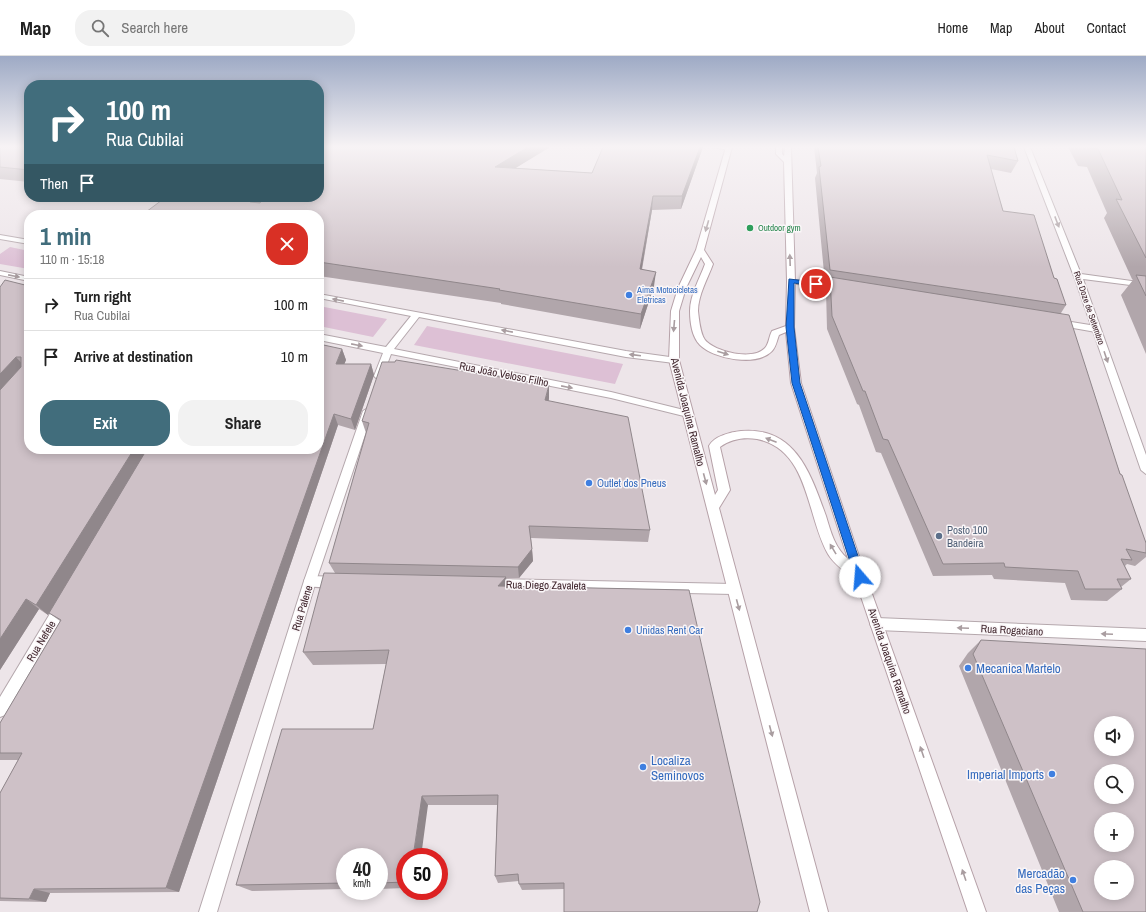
<!DOCTYPE html>
<html lang="en">
<head>
<meta charset="utf-8">
<style>
	:root { --surface:#fff; --page:#f2f2f2; --text:#222; --muted:#767676; --line:#e0e0e0; --accent:#416d7c }
	body { margin:0; font-family:"Archivo Narrow",sans-serif; background:var(--page); color:var(--text); height:100vh; display:flex; flex-direction:column; font-size:15px; white-space:nowrap }
	* { box-sizing:border-box; margin:0 }
	p { font-size:13px; color:var(--muted) }
	.icon { flex:none; width:22px; height:22px; fill:none; stroke:currentColor; stroke-width:2; stroke-linecap:round; stroke-linejoin:round }
	.map { position:relative; flex:1; overflow:hidden }
	.side { position:absolute; left:24px; top:154px; width:300px; height:244px; display:flex; flex-direction:column; background:var(--surface); border-radius:16px; box-shadow:0 2px 10px #0003 }
	.side>* { flex:none }
	.banner { position:absolute; left:24px; top:24px; width:300px; height:122px; border-radius:16px; box-shadow:0 2px 10px #0003; background:#416d7c; color:#fff; overflow:hidden }
	.buttons { position:absolute; left:1094px; top:660px; display:grid; gap:8px }
	.buttons a { display:grid; place-items:center; width:40px; height:40px; border-radius:50%; background:var(--surface); box-shadow:0 2px 10px #0003; font-size:20px }
	.speed { position:absolute; left:336px; top:792px; display:flex; gap:8px; font-size:20px; font-weight:700; text-align:center }
	.speed>* { display:grid; place-content:center; width:52px; height:52px; border-radius:50%; background:var(--surface); box-shadow:0 2px 10px #0003; line-height:1 }
	.speed small { font-size:10px; font-weight:400 }
	.speed .limit { border:6px solid #d22; background:#fff; color:#111 }
	.pin { position:absolute; display:grid; place-items:center; width:34px; height:34px; color:#fff; margin:-17px; border:2px solid #fff; border-radius:50%; box-shadow:0 1px 4px #0007 }
	.me { position:absolute; width:44px; margin:-22px; rotate:342deg; stroke-linejoin:round; filter:drop-shadow(0 0 3px #0008) }
	.turn { display:flex; align-items:center; gap:14px; height:84px; padding:0 16px; font-size:18px }
	.turn .icon { width:52px; height:52px; stroke-width:2.5 }
	.turn b { display:block; font-size:28px; line-height:34px }
	.then { display:flex; align-items:center; height:38px; padding:0 16px; background:#0003; gap:8px; font-size:15px }
	.round { display:grid; place-items:center; flex:none; width:42px; height:42px; border-radius:16px; background:var(--page) }
	.head { display:flex; align-items:center; justify-content:space-between; height:68px; padding:0 16px }
	h1 { font-size:24px; font-weight:700; line-height:30px; color:var(--accent) }
	.button { display:flex; gap:8px; margin-top:auto; padding:8px 16px }
	.button a { flex:1; height:46px; border-radius:16px; background:var(--accent); color:#fff; font-size:16px; font-weight:700; line-height:46px; text-align:center }
	.button a+a { background:var(--page); color:var(--text) }
	ul { padding:0; list-style:none }
	li { display:flex; align-items:center; gap:12px; height:52px; padding:0 16px; border-top:1px solid var(--line) }
	li div { flex:1 }
	li b { display:block; font-size:15px }
	li em { font-style:normal }
	header { display:flex; align-items:center; gap:24px; box-sizing:border-box; height:56px; padding:0 20px; background:var(--surface); border-bottom:1px solid var(--line) }
	header strong { font-size:19px }
	nav { display:flex; gap:22px; margin-inline-start:auto; font-size:14px }
	.search { width:280px; height:36px; background:var(--page); display:flex; align-items:center; gap:10px; box-sizing:border-box; padding:0 14px; border-radius:16px; color:var(--muted); font-size:15px }
	.map>svg:first-child { display:block }
</style>
</head>
<body>
<header>
<strong>Map</strong>
<div class="search"><svg class="icon" aria-label="search" viewBox="0 0 24 24"><circle cx="10" cy="10" r="6"/><path d="M15 15l6 6"/></svg>Search here</div>
<nav><a>Home</a><a>Map</a><a>About</a><a>Contact</a></nav>
</header>
<div class="map">
<svg width="1146" height="856" viewBox="0 0 1146 856">
	<rect width="100%" height="100%" fill="#ede5e9"/>
	<path fill="#ddc0d5" d="M10 191 29 195V213L0 208V198Z
		M319 250 387 263 373 281 319 270Z
		M427 270 623 308 615 328 414 289Z"/>
	<g fill="none" stroke-linecap="round" stroke-linejoin="round">
		<g stroke="#b5a8ad" stroke-width="2">
			<path id="service" d="M788 223 841 231 845 233 841 235 791 227H788Z
				M1059 264 1096 270 1100 273 1096 276 1056 269V265Z
				M310 520 341 521 343 525 341 529C332 532 315 532 306 529L304 525 306 521Z
				M492 523 733 528 737 529 739 533 737 537 733 538 492 533 488 532 486 528 488 524Z"/>
		</g>
		<g stroke="#b5a8ad" stroke-width="2">
			<path id="minor" d="M0 179 29 184V188L0 183Z
				M0 215 29 221V225L0 219Z
				M319 238 626 295 677 302V306L674 307 626 301 419 261 394 293 611 336 688 355 693 358 688 361 611 342 391 298 382 322H376L374 320 383 297 319 284V278L386 291 411 260 319 242Z
				M368 352 373 355 316 525 217 856H199L304 525 363 355Z
				M62 544 67 546 68 550 67 554 5 659 0 661V641L57 546Z"/>
		</g>
		<g stroke="#b5a8ad" stroke-width="2">
			<path id="tertiary" d="M713 91H731L732 92 729 94Z
				M1024 91H1030L1081 218 1146 227V231L1083 223 1146 399V418L1141 414 1075 223Z
				M877 562 1146 573V585L877 574 872 572 870 568 872 564Z"/>
		</g>
		<g stroke="#b6a1a8" stroke-width="2">
			<path id="secondary" d="M726 91H732L704 194 713 208C708 222 698 239 698 255 699 263 700 277 705 284 715 296 753 305 765 292 769 288 769 280 772 275L786 270 787 225 784 106 776 98V91H782V98L784 100 785 91H791L795 225 794 271 801 327 866 521 986 856H968L855 523C845 516 834 508 828 498 806 460 810 394 757 383 744 381 731 383 720 391L730 434 719 452 828 856H810L669 304 671 255 678 232 696 194ZM701 201 705 208C700 222 690 239 690 255 690 266 692 281 700 289 714 303 757 311 772 295 776 291 777 284 779 279L786 276 791 327 848 503C835 492 831 477 826 460 811 419 796 370 741 375 731 376 714 380 709 390L718 434 715 439 679 304V255L686 232Z"/>
		</g>
		<use href="#service" fill="#fff" fill-rule="evenodd"/>
		<use href="#minor" fill="#fff" fill-rule="evenodd"/>
		<use href="#tertiary" fill="#fff" fill-rule="evenodd"/>
		<use href="#secondary" fill="#fff" fill-rule="evenodd"/>
	</g>
	<path fill="#b1a6ab" d="M0 91H29V126L0 123Z
		M319 91H550L515 112 592 117 603 91H703L681 153 652 154 642 214 654 230 640 273 501 248V247L319 220Z
		M814 91H1014L1018 105 1011 117 991 113 1003 155 1054 222 1066 249 1061 257 1146 487V501L1135 510 1127 508 1125 510 1131 523 1121 531 1122 533 1107 545 1071 544 1065 527 994 523 992 519 933 520 881 397 876 396 859 349 857 348 827 273 826 234 828 228 825 227 815 122 817 117Z
		M1068 91H1146V298L1121 239 1133 224 1132 223 1104 162 1107 157 1087 111 1078 110Z
		M29 230V393H319L342 293 346 304 344 308H371L374 319 355 374 338 369 179 836 50 837 46 846 0 845V737L18 704H0V667L60 565 49 557 48 559 39 553 0 614V231Z
		M549 342V345L650 474 648 486 531 482 533 505 519 522H506L508 530 689 534 564 833 522 834 519 828V825L498 827 495 820 497 749H428L405 801V832L379 833V801H345V833L252 835 236 829 373 673 386 608 313 609 303 596 335 517 329 507 366 377 362 365Z
		M981 584 1146 856H1059L959 610 968 597Z"/>
	<path fill="#90878b" d="M528 91H550L496 124 495 111Z
		M700 91H703L681 153 682 140Z
		M653 140 652 154 639 228 640 213Z
		M253 141H273L255 158 250 146V144Z
		M656 216 654 230 640 273 641 258Z
		M342 293 346 304 340 319 336 308Z
		M16 301 26 312 0 340V318Z
		M371 308 374 319 355 374 351 363Z
		M549 329V342L546 357 545 344Z
		M334 358 338 369 179 836 166 832Z
		M134 393H149L48 559 36 549Z
		M532 493 533 505 519 522 518 511Z
		M506 521 508 535 498 530Z
		M26 543 39 553 0 614V583Z
		M422 740 428 749 421 801H413Z
		M34 833 50 837 46 846 29 843Z"/>
	<path fill="#cec1c7" stroke="#90878b" fill-rule="evenodd" d="M0 91H29V114L0 111Z
		M319 91H528L495 111 592 117 603 91H700L682 140H653L640 213 656 216 641 258 499 234 500 233 319 206V159H142L166 141H253L250 144V146L260 147 266 141H319Z
		M818 91H1014L1018 105 987 99 1003 155 1034 159 1054 222 1057 223 1066 249 830 214 819 111 821 110Z
		M1089 91H1146V202L1116 143 1122 144 1098 93 1089 92Z
		M1136 219 1146 220V240Z
		M830 221 1069 259 1120 418 1122 419 1146 487V497L1126 493 1132 504 1121 503 1131 523H1117L1122 533H1085L1078 515 1005 511 1004 507 943 508 888 384 883 383 865 335H863L832 260Z
		M5 224 29 230V393H134L36 549 26 543 0 583V334L21 311V301H16L0 318V231Z
		M319 288 342 293 336 308H371L351 363 334 358 166 832 34 833 29 843 0 842V737L22 697H0V667L61 564 49 557 147 393H319Z
		M396 304 549 329 545 344 628 361 650 474 529 470 532 493 518 511 329 507 369 367 362 365 382 306H395Z
		M324 517 506 521 498 530 689 534 760 846 757 856H564V827L519 828 518 818 495 820 498 739 422 740 413 801H405V826L379 827V801H345V827L236 829 282 673H373L389 594 303 596Z
		M981 584 1146 593V856H1083L973 598ZM1101 667H1127V693H1101ZM1101 715H1127V741H1101ZM1101 763H1127V789H1101ZM1101 811H1127V837H1101Z"/>
	<defs><path id="oneway-solid" d="M-6-.8H1V-3.2L6.5 0L1 3.2V.8H-6Z"/></defs>
	<g fill="#a99da0">
		<use href="#oneway-solid" transform="translate(1057 166) rotate(69)"/>
		<use href="#oneway-solid" transform="translate(707 170) rotate(106)"/>
		<use href="#oneway-solid" transform="translate(790 204) rotate(-92)"/>
		<use href="#oneway-solid" transform="translate(14 220) rotate(11)"/>
		<use href="#oneway-solid" transform="translate(338 244) rotate(-169)"/>
		<use href="#oneway-solid" transform="translate(674 270) rotate(95)"/>
		<use href="#oneway-solid" transform="translate(507 275) rotate(-169)"/>
		<use href="#oneway-solid" transform="translate(357 289) rotate(11)"/>
		<use href="#oneway-solid" transform="translate(723 297) rotate(18)"/>
		<use href="#oneway-solid" transform="translate(635 299) rotate(-173)"/>
		<use href="#oneway-solid" transform="translate(1106 301) rotate(71)"/>
		<use href="#oneway-solid" transform="translate(567 331) rotate(11)"/>
		<use href="#oneway-solid" transform="translate(771 384) rotate(-159)"/>
		<use href="#oneway-solid" transform="translate(705 423) rotate(75)"/>
		<use href="#oneway-solid" transform="translate(833 493) rotate(-121)"/>
		<use href="#oneway-solid" transform="translate(738 549) rotate(75)"/>
		<use href="#oneway-solid" transform="translate(963 572) rotate(-177)"/>
		<use href="#oneway-solid" transform="translate(1107 578) rotate(-177)"/>
		<use href="#oneway-solid" transform="translate(771 675) rotate(75)"/>
		<use href="#oneway-solid" transform="translate(922 696) rotate(-109)"/>
		<use href="#oneway-solid" transform="translate(964 819) rotate(-109)"/>
	</g>
	<linearGradient id="sky" x2="0" y2="1"><stop stop-color="#9eaac5"/><stop offset="0.43" stop-color="#f7f3f5"/><stop offset="1" stop-color="#f7f3f5" stop-opacity="0"/></linearGradient>
	<rect width="1146" height="211" fill="url(#sky)"/>
	<path fill="#1a73e8" stroke="#114b97" d="M789 223 816 226 819 228 816 231 794 227V271L800 327 865 521 860 525 855 521 792 327 786 271Z"/>
	<circle fill="#2e9e5b" stroke="#faf6f8" stroke-width="1.5" cx="750" cy="172" r="4"/>
	<g fill="#3f7fe0" stroke="#faf6f8" stroke-width="1.5">
		<circle cx="629" cy="239" r="4"/>
		<circle cx="589" cy="427" r="4"/>
		<circle cx="628" cy="574" r="4"/>
		<circle cx="968" cy="612" r="4"/>
		<circle cx="643" cy="711" r="4"/>
		<circle cx="1052" cy="718" r="4"/>
		<circle cx="1073" cy="824" r="4"/>
	</g>
	<circle fill="#5c6f8a" stroke="#faf6f8" stroke-width="1.5" cx="939" cy="480" r="4"/>
	<g text-anchor="middle" dominant-baseline="central" stroke-width="3" stroke-linejoin="round" paint-order="stroke">
		<g font-size="9" fill="#27864d" stroke="#faf6f8" text-anchor="start">
			<text x="758" y="172">Outdoor gym</text>
		</g>
		<g font-size="9" fill="#366cbe" stroke="#faf6f8" text-anchor="start">
			<text x="637" y="234">Aima Motocicletas<tspan x="637" dy="10">Eletricas</tspan></text>
		</g>
		<g font-size="9" fill="#3f252c" stroke="#faf6f8">
			<text transform="translate(1089 252) rotate(71)">Rua Doze de Setembro</text>
		</g>
		<g font-size="11" fill="#3f252c" stroke="#faf6f8">
			<text transform="translate(504 318) rotate(11)">Rua João Veloso Filho</text>
			<text transform="translate(688 356) rotate(76)">Avenida Joaquina Ramalho</text>
			<text transform="translate(546 529) rotate(1)">Rua Diego Zavaleta</text>
			<text transform="translate(302 552) rotate(-73)">Rua Palene</text>
			<text transform="translate(1012 574) rotate(3)">Rua Rogaciano</text>
			<text transform="translate(41 585) rotate(-59)">Rua Nefele</text>
			<text transform="translate(890 605) rotate(71)">Avenida Joaquina Ramalho</text>
		</g>
		<g font-size="11" fill="#366cbe" stroke="#faf6f8" text-anchor="start">
			<text x="597" y="427">Outlet dos Pneus</text>
			<text x="636" y="574">Unidas Rent Car</text>
		</g>
		<g font-size="11" fill="#4e5e75" stroke="#faf6f8" text-anchor="start">
			<text x="947" y="474">Posto 100<tspan x="947" dy="13">Bandeira</tspan></text>
		</g>
		<g font-size="13" fill="#366cbe" stroke="#faf6f8" text-anchor="start">
			<text x="976" y="612">Mecanica Martelo</text>
			<text x="651" y="704">Localiza<tspan x="651" dy="15">Seminovos</tspan></text>
			<text x="1044" y="718" text-anchor="end">Imperial Imports</text>
			<text x="1065" y="817" text-anchor="end">Mercadão<tspan x="1065" dy="15">das Peças</tspan></text>
		</g>
	</g>
</svg>
<div class="buttons">
<a><svg class="icon" aria-label="sound" viewBox="0 0 24 24"><path d="M4 9h4l5-4v14l-5-4H4zM17 9q2 3 0 6"/></svg></a>
<a><svg class="icon" aria-label="search" viewBox="0 0 24 24"><circle cx="10" cy="10" r="6"/><path d="M15 15l6 6"/></svg></a>
<a>+</a>
<a>−</a>
</div>
<div class="speed"><div>40<small>km/h</small></div><div class="limit">50</div></div>
<div class="pin" style="left:816px;top:228px;background:#d93025"><svg class="icon" aria-label="arrive" viewBox="0 0 24 24"><path d="M6 21V4h12l-3 4 3 4H6"/></svg></div>
<svg class="me" style="left:860px;top:521px" viewBox="-20 -20 40 40"><circle r="19" fill="#fff"/><path d="M0-13L10 11 0 6-10 11z" fill="#1a73e8"/></svg>
<div class="banner">
<div class="turn"><svg class="icon" aria-label="right" viewBox="0 0 24 24"><path d="M7 20v-9h11M14 6l5 5-5 5"/></svg><div><b>100 m</b>Rua Cubilai</div></div>
<div class="then">Then<svg class="icon" aria-label="arrive" viewBox="0 0 24 24"><path d="M6 21V4h12l-3 4 3 4H6"/></svg></div>
</div>
<section class="side">
<div class="head"><div><h1>1 min</h1><p>110 m · 15:18</p></div><a class="round" style="background:#d93025;color:#fff"><svg class="icon" aria-label="close" viewBox="0 0 24 24"><path d="M6 6l12 12M18 6L6 18"/></svg></a></div>
<ul>
<li><svg class="icon" aria-label="right" viewBox="0 0 24 24"><path d="M7 20v-9h11M14 6l5 5-5 5"/></svg><div><b>Turn right</b><p>Rua Cubilai</p></div><em>100 m</em></li>
<li><svg class="icon" aria-label="arrive" viewBox="0 0 24 24"><path d="M6 21V4h12l-3 4 3 4H6"/></svg><div><b>Arrive at destination</b></div><em>10 m</em></li>
</ul>
<div class="button"><a>Exit</a><a>Share</a></div>
</section>
</div>
</body>
</html>
